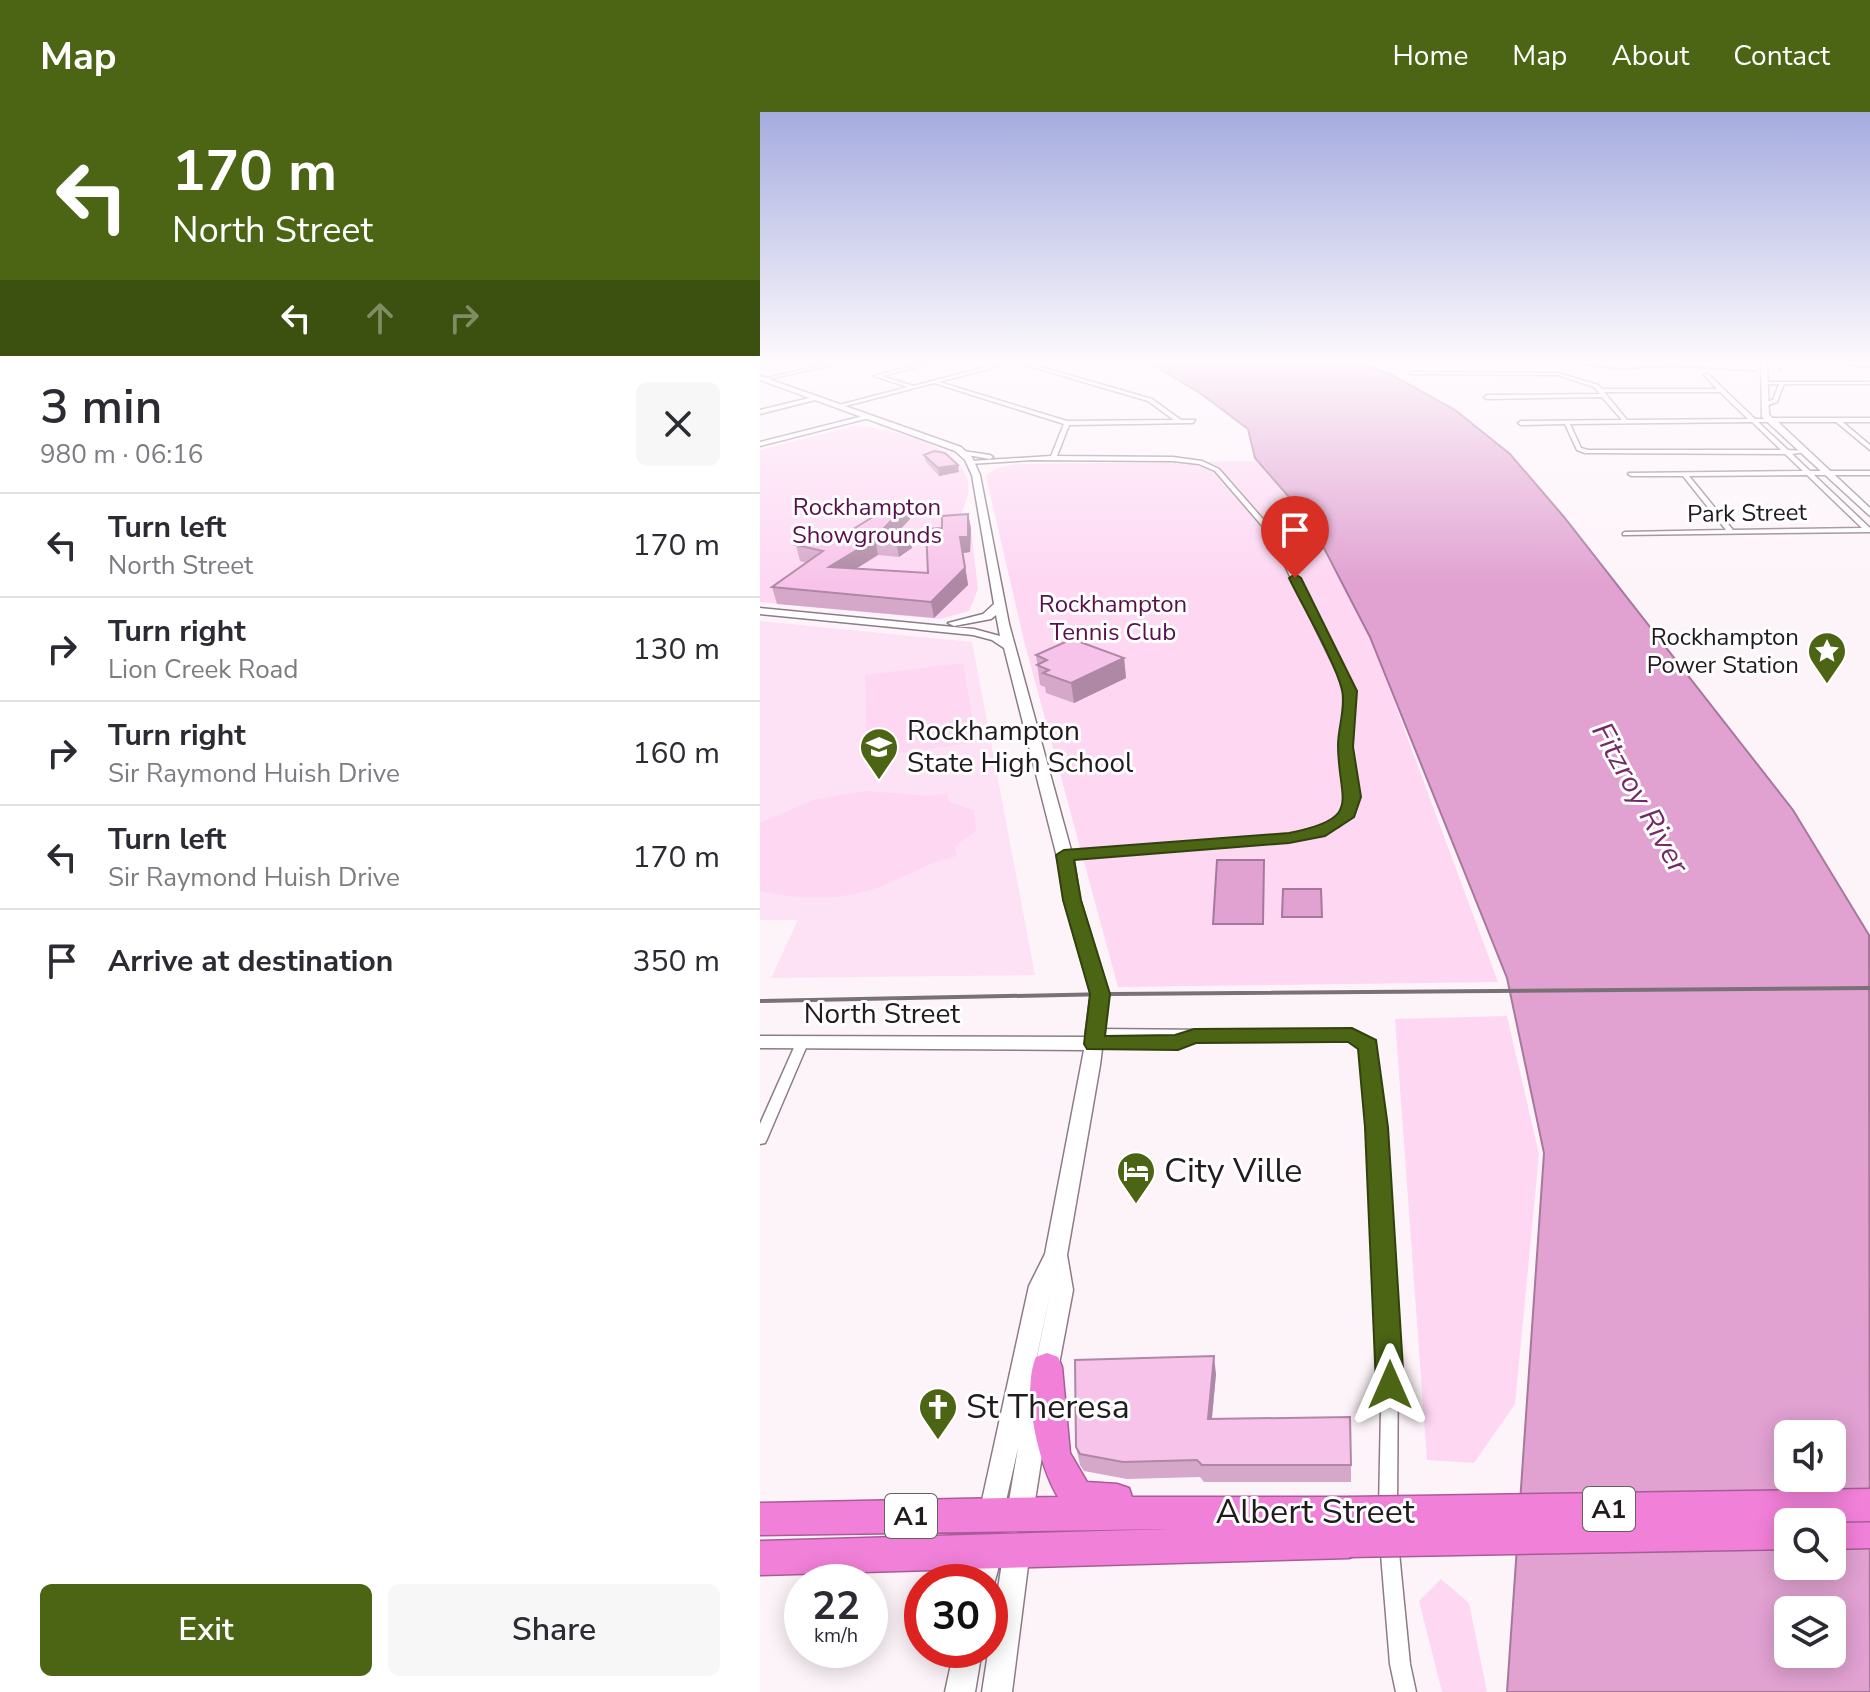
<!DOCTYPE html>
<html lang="en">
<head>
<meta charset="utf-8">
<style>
	:root { --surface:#fff; --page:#f7f7f7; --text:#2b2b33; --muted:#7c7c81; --line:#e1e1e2; --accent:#4b6514 }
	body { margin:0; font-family:"Nunito Sans",sans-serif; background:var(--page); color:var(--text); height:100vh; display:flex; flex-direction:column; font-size:30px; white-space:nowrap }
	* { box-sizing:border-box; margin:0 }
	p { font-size:26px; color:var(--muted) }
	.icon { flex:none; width:44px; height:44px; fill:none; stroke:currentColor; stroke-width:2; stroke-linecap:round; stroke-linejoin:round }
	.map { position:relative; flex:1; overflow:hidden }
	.sheet { display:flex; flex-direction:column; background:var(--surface); width:760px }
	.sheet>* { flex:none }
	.guide { background:#4b6514; color:#fff; overflow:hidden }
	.tools { position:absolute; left:1014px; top:1308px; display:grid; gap:16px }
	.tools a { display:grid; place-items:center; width:72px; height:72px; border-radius:12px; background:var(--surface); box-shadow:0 4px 20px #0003; font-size:40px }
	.speed { position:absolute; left:24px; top:1452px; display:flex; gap:16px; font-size:40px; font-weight:700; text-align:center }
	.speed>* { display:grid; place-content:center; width:104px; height:104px; border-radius:50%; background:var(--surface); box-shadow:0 4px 20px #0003; line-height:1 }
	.speed small { font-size:20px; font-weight:400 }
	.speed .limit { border:12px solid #d22; background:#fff; color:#111 }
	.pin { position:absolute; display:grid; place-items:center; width:68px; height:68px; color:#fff; margin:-82px -34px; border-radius:50% 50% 50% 0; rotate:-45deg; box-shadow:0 0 8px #0007 }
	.pin .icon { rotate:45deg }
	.me { position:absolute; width:88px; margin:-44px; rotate:0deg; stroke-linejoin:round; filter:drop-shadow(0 0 6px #0008) }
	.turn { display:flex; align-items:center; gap:28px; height:168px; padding:0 40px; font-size:36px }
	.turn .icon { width:104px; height:104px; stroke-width:2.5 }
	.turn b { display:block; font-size:56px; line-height:68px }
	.lanes { display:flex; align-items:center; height:76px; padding:0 40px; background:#0003; justify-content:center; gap:40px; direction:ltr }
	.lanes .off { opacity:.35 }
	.round { display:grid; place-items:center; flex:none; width:84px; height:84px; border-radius:12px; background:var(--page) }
	.headline { display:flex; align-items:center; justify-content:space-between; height:136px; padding:0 40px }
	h1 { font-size:48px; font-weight:600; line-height:60px }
	.primary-button { display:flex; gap:16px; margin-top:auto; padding:16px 40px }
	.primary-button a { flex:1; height:92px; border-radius:12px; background:var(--accent); color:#fff; font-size:32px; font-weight:600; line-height:92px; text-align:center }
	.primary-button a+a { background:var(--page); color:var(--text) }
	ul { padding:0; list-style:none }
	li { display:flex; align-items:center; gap:24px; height:104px; padding:0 40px; border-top:2px solid var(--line) }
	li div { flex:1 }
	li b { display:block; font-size:30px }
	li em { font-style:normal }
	header { display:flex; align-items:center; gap:48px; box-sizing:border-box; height:112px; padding:0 40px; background:var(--accent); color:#fff }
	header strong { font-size:38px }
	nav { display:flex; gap:44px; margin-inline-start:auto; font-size:28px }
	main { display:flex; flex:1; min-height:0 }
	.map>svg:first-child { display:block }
</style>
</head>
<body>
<header>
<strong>Map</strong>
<nav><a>Home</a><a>Map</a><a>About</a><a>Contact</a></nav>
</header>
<main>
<section class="sheet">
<div class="guide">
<div class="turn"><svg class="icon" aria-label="left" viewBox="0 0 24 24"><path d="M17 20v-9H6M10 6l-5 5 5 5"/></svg><div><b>170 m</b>North Street</div></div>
<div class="lanes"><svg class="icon" aria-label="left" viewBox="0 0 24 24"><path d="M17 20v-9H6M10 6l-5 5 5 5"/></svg><svg class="icon off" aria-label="ahead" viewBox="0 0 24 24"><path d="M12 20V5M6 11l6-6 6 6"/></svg><svg class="icon off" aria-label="right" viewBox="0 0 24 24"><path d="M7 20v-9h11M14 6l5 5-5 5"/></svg></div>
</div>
<div class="headline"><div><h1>3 min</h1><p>980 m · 06:16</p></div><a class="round"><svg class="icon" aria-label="close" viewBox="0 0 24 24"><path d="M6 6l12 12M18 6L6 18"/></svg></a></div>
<ul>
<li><svg class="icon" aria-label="left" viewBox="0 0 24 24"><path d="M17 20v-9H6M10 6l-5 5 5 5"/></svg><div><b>Turn left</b><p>North Street</p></div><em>170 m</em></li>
<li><svg class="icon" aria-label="right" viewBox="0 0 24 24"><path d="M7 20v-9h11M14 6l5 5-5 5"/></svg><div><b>Turn right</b><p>Lion Creek Road</p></div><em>130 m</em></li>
<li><svg class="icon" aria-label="right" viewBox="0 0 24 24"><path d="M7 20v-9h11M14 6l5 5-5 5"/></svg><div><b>Turn right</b><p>Sir Raymond Huish Drive</p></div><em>160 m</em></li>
<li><svg class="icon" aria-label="left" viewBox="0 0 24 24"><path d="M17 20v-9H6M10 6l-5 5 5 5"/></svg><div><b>Turn left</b><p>Sir Raymond Huish Drive</p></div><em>170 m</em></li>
<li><svg class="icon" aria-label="arrive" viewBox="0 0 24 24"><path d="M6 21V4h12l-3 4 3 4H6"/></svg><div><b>Arrive at destination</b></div><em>350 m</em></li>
</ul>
<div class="primary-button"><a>Exit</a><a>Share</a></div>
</section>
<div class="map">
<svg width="1110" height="1580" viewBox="0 0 1110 1580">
	<rect width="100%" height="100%" fill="#fdf4fa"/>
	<path fill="#fde1f5" d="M0 509 212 530 275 863 11 866 38 808H0Z"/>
	<path fill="#fed7f3" d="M94 314C124 315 196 331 207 366 212 380 204 394 199 407L210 408 218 477 209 499 180 507 0 490V338Z
		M498 349 550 409 610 525 738 870 358 875 264 529 226 364 237 356 258 352Z
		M203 551 216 630 107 646 105 563Z
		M105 679 169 684 187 681 189 690 214 698 216 719 195 734 197 744C166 750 140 769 110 778 72 789 38 787 0 779V711L53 688Z
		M747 904 779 1042 755 1292 714 1351 667 1348 635 907Z
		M681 1467 709 1491 727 1580H682L659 1489Z"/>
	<path fill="#e1a1d1" stroke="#a7789c" stroke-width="2" fill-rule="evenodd" d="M390 251H600L630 262 695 298 750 342 804 405 1033 698 1109 823 1110 1580H747L784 1041 747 866 610 525 550 409 495 346 488 317 440 281ZM1028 1322H1072V1366H1028ZM1028 1410H1072V1454H1028ZM1028 1498H1072V1542H1028Z
		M457 748H504L503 812H453Z
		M523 777H561L562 805H522Z"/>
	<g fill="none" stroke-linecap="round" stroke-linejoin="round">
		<path stroke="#a7789c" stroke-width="2" d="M816 251 858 257 909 254 996 259
			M1074 251 1110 256
			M1019 258 1027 251"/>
		<g stroke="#8d7b88" stroke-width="3">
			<path id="street" d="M70 251H79L5 268 3 267Z
				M163 251H172L122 264 153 274 242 251H251L179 270 307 309 414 308 388 289 259 251H267L392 287 421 308H435L433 311 309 313 297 344 413 345 442 349 459 357 516 422 594 579 590 635 598 685 593 702 578 715 529 729 300 745 299 743 300 741 304 740 528 723 570 711 583 701 588 685 580 635 586 579 510 423 455 359 439 352 413 349 272 348 209 352V350L211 349 291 344 304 312 174 271 78 296 75 294 148 275 114 264Z
				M652 260 798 261 838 273 842 277H957L944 263 948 262 995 307H1011L1009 310H998L1028 338 1044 339 1045 340 1032 342 1050 359H1110V363H1054L1110 416V420L863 423V421L865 420 966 418 923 364H871L868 362 869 361 1043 359 1025 342 825 341 817 338 805 312 761 313 758 311 761 309 862 308 842 285 727 287 724 285 727 283 840 282 834 275 798 263 650 262ZM844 280H960L988 307 867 308ZM992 310 1021 338H828L821 336 810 312ZM1047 363 1102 416 973 418 929 364Z
				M1005 270H1110V272H1024L1017 290 1005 294 1003 291 1013 288 1019 272H1003Z
				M57 284 59 287 0 302V298Z
				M107 303 109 306 0 334V330Z
				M1075 307H1079L1110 333V338L1075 309Z
				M203 339 230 343 233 345 230 347 201 342V340Z
				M335 917 592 919 612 930 614 933 638 1246 637 1397 634 1403 628 1406 622 1403 619 1397 622 1246 602 935 590 927 439 926 418 935 334 936 330 935 328 932 330 929 334 928 418 926 335 925 331 924 329 921 331 918Z
				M42 927 46 928 48 931 7 1027 5 1031 0 1032V1012L36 931 38 928Z
				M629 1421 636 1423 638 1430 650 1552 656 1580H636L630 1552 620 1430 622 1423Z"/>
		</g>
		<g stroke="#8d7b88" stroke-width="3">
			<path id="secondary" d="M1001 251H1007L1009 302 1012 306H1110V310H1018L1110 396V404L1002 305Z
				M0 264 201 335 212 345 220 363 249 512 314 749 320 788 349 882 340 953 307 1143 313 1178 297 1263 293 1271 285 1274 277 1271 273 1263 291 1177 268 1289 269 1285 278 1281 287 1285 290 1293 273 1401 269 1410 260 1414 251 1410 247 1401 258 1336 241 1411 232 1415 223 1411 219 1402 269 1174 285 1142 324 938 0 936V924L325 925 331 882 304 788 298 749 244 536 232 528 213 523 0 502V496L214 517 240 524 236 503 231 507 194 514 188 511 223 502 234 492 212 363 205 348 195 339 0 268Z
				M257 1425 267 1428 270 1438 252 1580H222L244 1438 247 1428Z
				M227 1427 237 1430C243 1445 237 1466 230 1480V1470H207L217 1430Z
				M194 1538H222L215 1580H185Z"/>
		</g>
		<g stroke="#a85c97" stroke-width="3">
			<path id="highway" d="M287 1241 298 1245 302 1255 310 1341 327 1370 357 1372 369 1376 372 1385H589L601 1389 605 1401 601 1413 595 1415 601 1417 606 1429 601 1441 589 1446 0 1463V1429L409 1417 0 1423V1391L298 1385C279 1354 261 1279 276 1245Z
				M1110 1402V1436L1072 1437V1410L1060 1408 1072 1403Z"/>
		</g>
		<use href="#street" fill="#fff" fill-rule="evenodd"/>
		<use href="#secondary" fill="#fff" fill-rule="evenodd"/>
		<use href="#highway" fill="#f180d8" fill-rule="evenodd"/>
		<path stroke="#797177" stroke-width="4" d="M0 889 351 882 1110 876"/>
		<g stroke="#a85c97" stroke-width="35" stroke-linecap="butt">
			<path id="highway-bridge" d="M589 1401 1110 1393
				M589 1429 1028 1421"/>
		</g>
		<use href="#highway-bridge" stroke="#f180d8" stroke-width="32"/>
	</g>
	<path fill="#d5a8c9" d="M164 343 199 360 179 364 166 350Z
		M111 402 150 407 139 419 149 421 152 436 139 445 118 443 97 456 168 461 182 416 208 402 211 417 210 440 203 441 208 473 174 506 17 492 12 475 47 451 40 449 36 433 77 427 111 405Z
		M276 543 364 546 366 566 314 591 286 581 285 575 280 573Z
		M456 1262 452 1307 591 1353V1370H444L440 1365 367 1367 324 1359 320 1353 316 1335Z"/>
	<path fill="#ae88a4" d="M198 353 199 360 179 364 178 356Z
		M147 392 150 407 130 428 123 417Z
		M208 402 211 417 210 440 203 441 208 473 174 506 171 490 200 425Z
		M149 421 152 436 139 445 136 429Z
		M115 427 118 443 73 471 69 455Z
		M364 546 366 566 314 591 311 571Z
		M454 1244 456 1262 450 1325 448 1307Z"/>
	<path fill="#f8c3ea" stroke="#ae88a4" stroke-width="2" d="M174 339 185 341 198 353 178 356 164 343Z
		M122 391 147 392 123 417 149 421 136 429 115 427 69 455 168 461 166 417 182 416V404L208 402V425H200L205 456 171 490 12 475 63 439 36 433 57 423 77 427 116 403 111 402Z
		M312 527 364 546 311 571 283 561 289 558 277 553 287 548 276 543Z
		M454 1244 448 1307 590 1305 591 1353H442L437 1348 363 1350 320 1342 316 1335 315 1248Z"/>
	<linearGradient id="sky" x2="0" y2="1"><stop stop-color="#a5acdf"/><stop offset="0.53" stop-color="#fefafd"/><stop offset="1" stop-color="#fefafd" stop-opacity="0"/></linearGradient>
	<rect width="1110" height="472" fill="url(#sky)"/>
	<path fill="#4b6514" stroke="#31420d" stroke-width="2" d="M535 462 541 466 597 579 593 635 601 685 594 705 565 724 529 731 314 748 321 788 350 882 345 924 415 923 434 917 592 916 616 928 628 1015 644 1273 640 1282 630 1286 620 1282 616 1273 605 1015 598 937 588 930H574L436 931 418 938 327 937 324 932 330 882 303 788 296 743 304 738 529 721C605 706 578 689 578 633 578 616 586 595 582 578 575 549 543 495 529 466Z"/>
	<defs>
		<g id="sight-pin" transform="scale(2)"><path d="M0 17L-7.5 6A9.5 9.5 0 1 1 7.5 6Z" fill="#4b6514" stroke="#fff"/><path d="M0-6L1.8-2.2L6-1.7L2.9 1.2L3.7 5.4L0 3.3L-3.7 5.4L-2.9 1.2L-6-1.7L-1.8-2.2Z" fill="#fff"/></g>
		<g id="school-pin" transform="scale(2)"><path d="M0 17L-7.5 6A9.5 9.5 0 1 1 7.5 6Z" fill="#4b6514" stroke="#fff"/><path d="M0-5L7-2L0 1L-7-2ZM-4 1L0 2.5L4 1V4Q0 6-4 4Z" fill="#fff"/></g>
		<g id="hotel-pin" transform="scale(2)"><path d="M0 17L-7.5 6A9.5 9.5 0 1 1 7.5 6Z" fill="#4b6514" stroke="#fff"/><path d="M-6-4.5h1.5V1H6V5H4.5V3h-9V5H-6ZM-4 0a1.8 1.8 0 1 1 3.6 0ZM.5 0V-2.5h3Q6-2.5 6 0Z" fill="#fff"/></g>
		<g id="church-pin" transform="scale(2)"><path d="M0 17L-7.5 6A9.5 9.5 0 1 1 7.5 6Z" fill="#4b6514" stroke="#fff"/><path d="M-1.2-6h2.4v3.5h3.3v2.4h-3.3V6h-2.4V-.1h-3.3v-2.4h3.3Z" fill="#fff"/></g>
	</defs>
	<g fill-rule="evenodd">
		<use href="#sight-pin" x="1067" y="539"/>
		<use href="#school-pin" x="119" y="635"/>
		<use href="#hotel-pin" x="376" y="1059"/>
		<use href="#church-pin" x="178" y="1295"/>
	</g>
	<g text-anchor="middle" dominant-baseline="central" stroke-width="6" stroke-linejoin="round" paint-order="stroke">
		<g font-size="24" fill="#5b104e" stroke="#fff">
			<text x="107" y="395">Rockhampton<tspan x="107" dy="28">Showgrounds</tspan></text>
			<text x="353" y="492">Rockhampton<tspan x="353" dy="28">Tennis Club</tspan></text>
		</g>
		<g font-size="24" fill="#211a1f" stroke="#fff">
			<text transform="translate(987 401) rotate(-1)">Park Street</text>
		</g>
		<g font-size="24" fill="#211a1f" stroke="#fff" text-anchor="end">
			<text x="1039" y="525">Rockhampton<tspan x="1039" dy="28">Power Station</tspan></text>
		</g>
		<g fill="#fff" stroke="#645f62" stroke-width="2">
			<rect x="823" y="1375" width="52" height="44" rx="6"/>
			<rect x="125" y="1382" width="52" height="44" rx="6"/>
		</g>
		<g font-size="26" font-weight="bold" fill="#211a1f">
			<text x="849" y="1397">A1</text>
			<text x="151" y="1404">A1</text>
		</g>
		<g font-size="28" fill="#211a1f" stroke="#fff" text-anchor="start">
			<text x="147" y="619">Rockhampton<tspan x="147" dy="32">State High School</tspan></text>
		</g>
		<g font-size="28" fill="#211a1f" stroke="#fff">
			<text x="122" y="902">North Street</text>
		</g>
		<g font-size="30" font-style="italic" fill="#742a66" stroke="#fff">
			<text transform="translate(880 686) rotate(61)">Fitzroy River</text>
		</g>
		<g font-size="34" fill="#211a1f" stroke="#fff" text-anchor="start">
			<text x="404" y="1059">City Ville</text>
			<text x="206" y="1295">St Theresa</text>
		</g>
		<g font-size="34" fill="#211a1f" stroke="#fff">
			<text x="555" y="1400">Albert Street</text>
		</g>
	</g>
</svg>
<div class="tools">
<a><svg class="icon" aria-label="sound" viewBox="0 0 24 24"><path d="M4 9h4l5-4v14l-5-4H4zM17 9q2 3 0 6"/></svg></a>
<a><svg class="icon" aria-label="search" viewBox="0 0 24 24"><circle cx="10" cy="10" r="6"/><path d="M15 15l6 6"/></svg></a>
<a><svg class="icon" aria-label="layers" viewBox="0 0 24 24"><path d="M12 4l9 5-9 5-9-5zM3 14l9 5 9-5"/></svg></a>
</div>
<div class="speed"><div>22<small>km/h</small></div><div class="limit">30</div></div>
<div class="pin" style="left:535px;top:466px;background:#d93025"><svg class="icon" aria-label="arrive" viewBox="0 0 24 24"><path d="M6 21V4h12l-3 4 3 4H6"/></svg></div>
<svg class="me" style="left:630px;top:1273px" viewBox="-20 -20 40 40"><path d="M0-17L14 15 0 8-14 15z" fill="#4b6514" stroke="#fff" stroke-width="4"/></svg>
</div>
</main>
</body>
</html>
